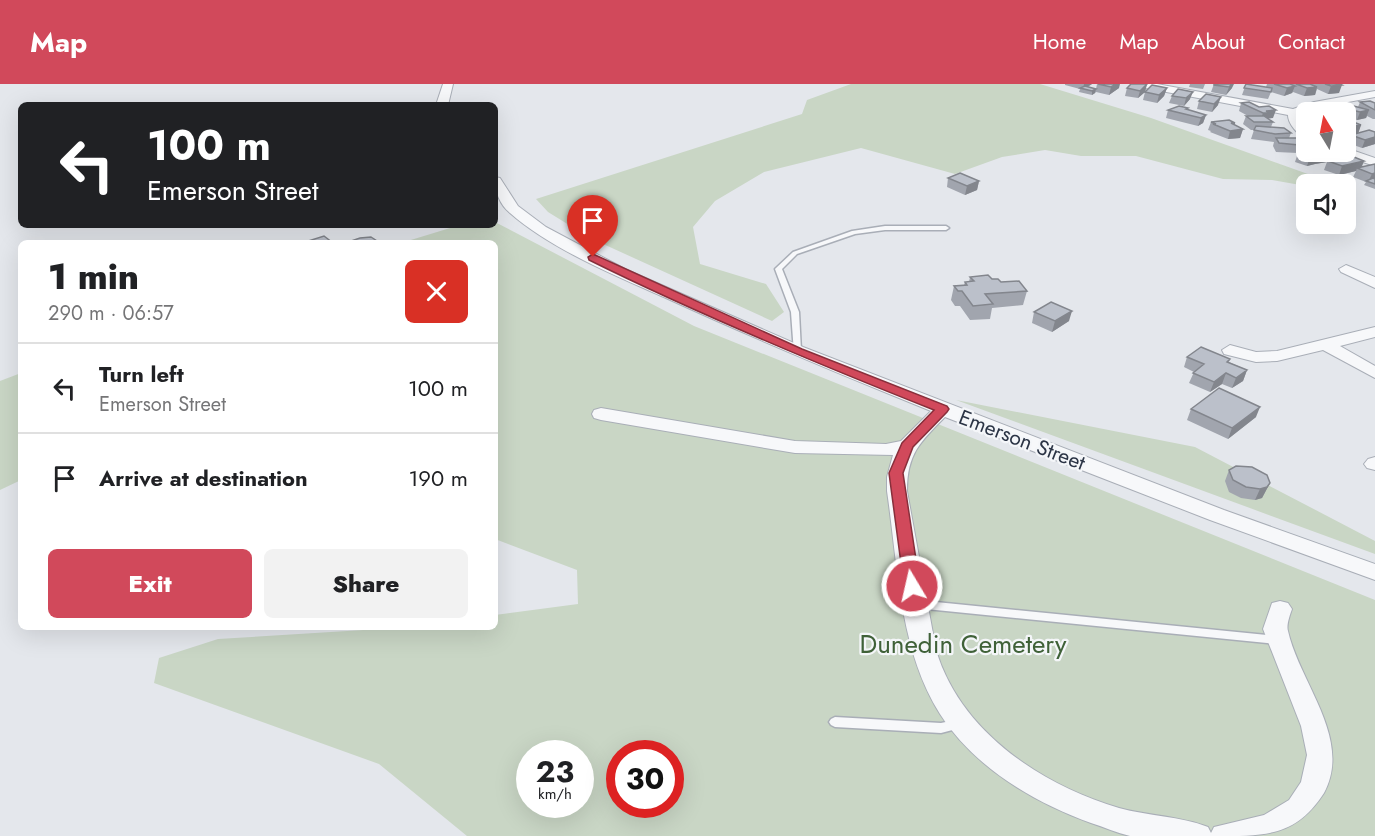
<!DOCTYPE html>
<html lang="en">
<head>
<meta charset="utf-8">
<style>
	:root { --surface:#fff; --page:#f2f2f2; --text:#202124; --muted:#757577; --line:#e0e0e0; --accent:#d1495b }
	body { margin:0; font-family:Jost,sans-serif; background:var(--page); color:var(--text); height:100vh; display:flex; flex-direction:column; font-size:22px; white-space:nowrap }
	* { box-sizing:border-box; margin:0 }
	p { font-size:20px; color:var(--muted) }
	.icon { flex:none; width:33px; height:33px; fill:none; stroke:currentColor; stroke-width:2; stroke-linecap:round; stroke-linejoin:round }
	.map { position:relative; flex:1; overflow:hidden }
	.drawer { position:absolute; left:18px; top:156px; width:480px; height:390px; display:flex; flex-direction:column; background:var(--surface); border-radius:9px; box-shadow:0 6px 24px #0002 }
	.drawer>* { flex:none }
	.banner { position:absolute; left:18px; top:18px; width:480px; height:126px; border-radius:9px; box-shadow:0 6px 24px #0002; background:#202124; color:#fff; overflow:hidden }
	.needle { width:39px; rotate:350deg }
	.tools { position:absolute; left:1296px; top:18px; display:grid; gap:12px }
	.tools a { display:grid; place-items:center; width:60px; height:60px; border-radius:9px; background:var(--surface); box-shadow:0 6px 24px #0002; font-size:30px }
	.speed { position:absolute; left:516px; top:656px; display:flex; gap:12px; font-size:30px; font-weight:700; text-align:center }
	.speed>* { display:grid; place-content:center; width:78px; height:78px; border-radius:50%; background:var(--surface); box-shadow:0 6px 24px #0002; line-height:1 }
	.speed small { font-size:15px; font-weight:400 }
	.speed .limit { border:9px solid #d22; background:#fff; color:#111 }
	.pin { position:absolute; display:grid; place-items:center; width:51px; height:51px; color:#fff; margin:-62px -26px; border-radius:50% 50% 50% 0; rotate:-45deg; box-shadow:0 0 6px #0007 }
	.pin .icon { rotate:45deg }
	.me { position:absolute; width:66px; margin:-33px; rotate:351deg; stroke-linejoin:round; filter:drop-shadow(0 0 4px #0008) }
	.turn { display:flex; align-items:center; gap:21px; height:126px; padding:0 30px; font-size:27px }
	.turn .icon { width:78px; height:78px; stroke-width:2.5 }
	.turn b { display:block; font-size:42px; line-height:51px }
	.round { display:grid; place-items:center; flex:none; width:63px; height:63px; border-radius:9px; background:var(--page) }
	.headline { display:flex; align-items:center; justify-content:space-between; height:102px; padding:0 30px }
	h1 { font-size:36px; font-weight:800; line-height:45px }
	.button { display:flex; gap:12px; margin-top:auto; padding:12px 30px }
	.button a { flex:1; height:69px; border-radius:9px; background:var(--accent); color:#fff; font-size:24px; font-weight:800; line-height:69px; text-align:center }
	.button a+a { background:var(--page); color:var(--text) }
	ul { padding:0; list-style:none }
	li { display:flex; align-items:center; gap:18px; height:90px; padding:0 30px; border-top:2px solid var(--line) }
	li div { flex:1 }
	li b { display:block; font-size:22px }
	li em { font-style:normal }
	header { display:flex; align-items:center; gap:36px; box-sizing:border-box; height:84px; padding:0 30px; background:var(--accent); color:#fff }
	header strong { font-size:28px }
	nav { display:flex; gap:33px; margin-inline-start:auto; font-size:21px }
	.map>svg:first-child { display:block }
</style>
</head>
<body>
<header>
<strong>Map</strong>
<nav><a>Home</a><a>Map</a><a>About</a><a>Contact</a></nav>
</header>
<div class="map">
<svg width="1375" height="752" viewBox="0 0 1375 752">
	<rect width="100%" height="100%" fill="#e4e7ec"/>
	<path fill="#c9d6c5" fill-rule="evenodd" d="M851 0H1040L1151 34 1336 100 1306 102 1272 96 1223 95 1136 72H1081L1045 66 1002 73 955 90 861 64 764 88 715 117 693 143 700 180 766 200 784 228 772 237 590 154 548 128 536 115 802 30 807 16Z
		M495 138 694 242 1375 516V752H467L379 680 154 599 159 574 218 555 412 543H495V531L578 520 577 486 495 455V159H401L460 141H495ZM530 669H580V720H530ZM620 669H670V720H620Z
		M21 289V396L0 406V297Z
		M956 316 1195 363 1375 457V470Z"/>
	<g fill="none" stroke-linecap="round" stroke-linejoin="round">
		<g stroke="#a9aeb7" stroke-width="3">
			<path id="lane" d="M885 142H946L949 144 946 146H885L855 150 797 170 782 185 799 228 801 267 800 269H794L791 228 775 185 776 184 793 168 852 147Z
				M916 516 1278 552 1282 553 1283 556 1282 559 1278 560 916 524 912 523 911 520 912 517Z
				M835 633 941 639 960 635 964 637 966 640 964 643 941 649 835 643 831 641 829 638 831 635Z"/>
		</g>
		<g stroke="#a9aeb7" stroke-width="2">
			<path id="street" d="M443 0H453L448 21H436Z
				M1135 0H1157L1293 25 1314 18 1375 7V13L1316 24 1300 31V36L1306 44V54C1298 51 1288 40 1288 31L1140 3Z
				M1346 64 1375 74V82L1341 71 1339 68H1346Z
				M495 93 500 94 518 122 546 143 625 185 803 263 1224 426 1375 480V496L1210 436 945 333C920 358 907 370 907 407L936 566C960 647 1041 701 1119 724 1148 732 1180 732 1208 743L1211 749 1214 743 1264 731 1289 716 1301 698 1307 671 1301 642 1263 545 1272 519 1280 517 1288 519 1292 525C1290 531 1286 541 1288 547 1299 598 1353 655 1324 709 1296 752 1267 752 1216 752 1188 752 1157 752 1130 752 1117 749 1104 743 1091 739 1033 718 974 683 940 630 899 565 898 481 887 407V393L893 371 795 369 601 336 594 334 592 330 594 326 601 324 795 357 886 360 901 357 931 327C842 291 753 254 666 214 616 192 551 165 510 129 499 120 495 107 495 93Z
				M1346 181 1375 193V204L1341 188 1339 185Z
				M1375 243V253L1340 262 1375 282V294L1323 266 1277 277 1256 278 1224 270 1222 266 1230 261 1256 268 1277 267Z
				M1375 373V386L1367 384 1364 380 1368 375Z"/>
		</g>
		<use href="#lane" fill="#f7f8fa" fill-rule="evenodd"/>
		<use href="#street" fill="#f7f8fa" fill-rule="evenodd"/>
	</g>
	<path fill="#a1a5ae" d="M1065 0H1092L1088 3 1096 5 1097 0 1119 4 1109 11 1096 8 1095 9 1092 11 1079 8 1080 5 1065 1Z
		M1147 0 1145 8 1138 14 1125 12 1127 4Z
		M1190 0H1205L1203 5 1189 3Z
		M1214 0 1232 4 1226 11 1211 8Z
		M1246 0 1266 3 1267 0H1340L1339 9 1328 10 1317 5 1315 11 1304 12 1293 8 1292 9 1284 12 1271 8 1268 15 1242 11Z
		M1167 4 1164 12 1157 19 1143 16 1145 8Z
		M1172 12 1190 15 1184 22 1169 19Z
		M1199 17 1218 21 1212 28 1197 25Z
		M1360 18 1375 19V35H1373L1367 32 1366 34 1357 36 1352 35V37L1361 41 1358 49 1375 48V60L1362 64 1348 59 1351 52 1346 53V28H1321L1322 27 1333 28 1336 22 1358 23Z
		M1241 19 1273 34 1268 35 1273 38 1271 43 1291 49 1289 54H1303L1306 68 1330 76 1362 83 1375 80V105L1364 101 1366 98 1353 93 1356 87 1339 91 1324 86 1327 78 1315 80 1307 82 1295 78 1298 69 1276 68 1273 62 1274 58 1251 55 1254 46H1251L1243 40 1246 32H1248L1239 27Z
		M1188 24V26L1206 31 1203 39 1198 42 1166 34 1168 26Z
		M1211 38 1235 39 1234 41 1243 45 1240 54 1228 55 1210 48 1211 47 1208 46Z
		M948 94 979 97 977 106 965 111 947 103Z
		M970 193 992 195 1027 207 1023 221 992 224 990 235 970 236 960 222H955L951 216 954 202 964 201 965 198H969Z
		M1034 228 1069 237 1052 248 1032 239Z
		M1187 273 1230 275 1229 278 1247 286 1243 297 1232 304 1222 300 1210 308 1189 299 1194 288 1184 283Z
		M1191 325 1256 333 1228 355 1187 336Z
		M1229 386 1270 399 1262 414 1255 416 1241 414 1229 408 1225 397Z"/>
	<path fill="#83868d" d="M1084 0H1092L1083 5Z
		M1116 0H1120L1119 4 1109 11 1111 3Z
		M1147 0 1145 8 1138 14 1140 7Z
		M1232 0H1234L1232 4 1226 11 1229 3Z
		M1342 1 1339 9 1328 10 1331 2Z
		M1295 2 1292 9 1284 12 1287 4Z
		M1317 3 1315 11 1304 12 1307 4Z
		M1167 4 1164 12 1157 19 1159 11Z
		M1096 5 1095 9 1092 11V7Z
		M1193 8 1190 15 1184 22 1186 14Z
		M1221 13 1218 21 1212 28 1214 20Z
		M1276 26 1273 34H1269L1268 37H1260L1263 29 1266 27Z
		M1369 26 1366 34 1357 36 1360 28Z
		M1206 31 1203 39 1198 42 1201 34Z
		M1231 39H1235L1232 47 1243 45 1240 54 1228 55 1230 47Z
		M1361 41 1358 50 1346 53V45Z
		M1375 53V60L1362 64 1365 56Z
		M1306 60V68H1310L1296 69 1299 61Z
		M1333 69 1330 78 1328 77 1327 78 1315 80 1307 82 1310 73 1318 71Z
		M1364 77 1361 85 1357 84 1356 87 1339 91 1342 82Z
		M1375 89V97L1368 98 1372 90Z
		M979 97 977 106 965 111 967 102Z
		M1072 227 1069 237 1052 248 1055 237Z
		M1247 286 1243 297 1232 304 1236 294Z
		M1226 289 1222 300 1210 308 1214 298Z
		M1260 323 1256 333 1228 355 1232 344Z
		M1270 399 1262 414 1255 416 1260 405Z"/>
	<path fill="#bbc0ca" stroke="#83868d" stroke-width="1.5" d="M1098 0H1116L1111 3Z
		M1131 0H1147L1140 7 1127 4Z
		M1214 0H1232L1229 3 1214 1Z
		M1246 0 1272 4 1271 8 1244 4Z
		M1274 0H1290L1295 2 1287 4Z
		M1296 0H1310L1317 3 1307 4Z
		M1325 0H1340L1342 1 1331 2Z
		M1152 1 1167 4 1159 11 1145 8Z
		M1085 2 1096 5 1092 7 1080 4Z
		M1178 5 1193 8 1186 14 1172 12Z
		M1206 10 1221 13 1214 20 1199 17Z
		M1370 17 1375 19V26L1360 18Z
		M1249 18 1259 23 1269 22 1276 26 1266 27 1271 29H1263L1241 19Z
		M1342 19 1369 26 1360 28 1336 22Z
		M1179 22 1188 24 1186 25 1206 31 1201 34 1168 26Z
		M1322 27 1342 28H1323Z
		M1346 29H1350L1353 34 1346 33Z
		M1246 32H1264L1273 38H1254Z
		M1229 36 1235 39H1231L1243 45 1230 47 1213 40H1216L1211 38Z
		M1346 37H1351L1361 41 1353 42 1355 43 1346 45Z
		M1256 42 1284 44 1291 49 1275 50 1254 46Z
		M1369 46 1375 48V53L1365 56 1351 51Z
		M1276 54H1303L1306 56V60L1299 61 1279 59Z
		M1306 65V68H1329L1333 69 1318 71 1310 73 1298 69Z
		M1343 72 1354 73 1364 77 1342 82 1328 77Z
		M1375 80V89L1372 90 1357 84Z
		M960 89 979 97 967 102 948 94Z
		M1373 94 1375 95V100L1366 97Z
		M324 152 333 159H302Z
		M371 153 377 157 369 159H349L348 158 360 154Z
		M988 191 992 195H998L1001 198 1019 197 1027 207 985 210 993 220 973 222 962 207H958L954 202 967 201 965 198 974 197 970 193Z
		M1051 218 1072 227 1055 237 1034 228Z
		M1201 263 1230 275 1227 278 1247 286 1236 294 1226 289 1214 298 1193 289 1204 280 1187 273Z
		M1219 304 1260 323 1232 344 1191 325Z
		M1236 382 1252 383 1267 391 1270 399 1267 403 1260 405 1246 403 1233 396 1229 386Z"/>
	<path fill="#d1495b" stroke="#882f3b" stroke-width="1.5" d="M593 170 802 265 947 322 949 325 947 328 913 363 903 389 920 502 917 506H906L904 502 889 389 902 359 934 326C818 280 702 232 589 176L588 173Z"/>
	<g text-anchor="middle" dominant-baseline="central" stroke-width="4.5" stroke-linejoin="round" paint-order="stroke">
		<g font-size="21" fill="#2b3445" stroke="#f4f6f9">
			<text transform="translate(1022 356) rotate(21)">Emerson Street</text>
		</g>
		<g font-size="26" fill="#3f6138" stroke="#f4f6f9">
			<text x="963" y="560">Dunedin Cemetery</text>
		</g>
	</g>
</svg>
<div class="tools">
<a><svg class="needle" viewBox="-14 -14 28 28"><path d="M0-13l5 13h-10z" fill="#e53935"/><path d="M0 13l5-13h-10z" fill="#757577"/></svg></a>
<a><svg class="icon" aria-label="sound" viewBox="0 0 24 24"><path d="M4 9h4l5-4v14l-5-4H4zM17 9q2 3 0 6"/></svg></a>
</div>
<div class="speed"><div>23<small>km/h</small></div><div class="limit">30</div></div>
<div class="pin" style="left:593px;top:173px;background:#d93025"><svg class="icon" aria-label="arrive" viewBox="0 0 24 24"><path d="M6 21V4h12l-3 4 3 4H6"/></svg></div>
<svg class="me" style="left:912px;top:502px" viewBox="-20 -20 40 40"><circle r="17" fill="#d1495b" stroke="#fff" stroke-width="3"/><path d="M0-11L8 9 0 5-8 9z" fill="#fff"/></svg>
<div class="banner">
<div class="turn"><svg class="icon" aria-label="left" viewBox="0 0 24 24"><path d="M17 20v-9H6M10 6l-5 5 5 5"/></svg><div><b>100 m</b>Emerson Street</div></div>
</div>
<section class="drawer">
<div class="headline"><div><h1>1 min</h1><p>290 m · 06:57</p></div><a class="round" style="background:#d93025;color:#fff"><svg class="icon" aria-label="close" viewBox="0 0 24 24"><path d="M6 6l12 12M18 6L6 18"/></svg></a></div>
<ul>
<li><svg class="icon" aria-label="left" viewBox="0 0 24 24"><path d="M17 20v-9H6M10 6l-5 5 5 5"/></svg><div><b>Turn left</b><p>Emerson Street</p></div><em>100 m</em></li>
<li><svg class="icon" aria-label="arrive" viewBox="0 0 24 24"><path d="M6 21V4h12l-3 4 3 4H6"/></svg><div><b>Arrive at destination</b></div><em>190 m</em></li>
</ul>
<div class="button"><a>Exit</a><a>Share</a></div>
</section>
</div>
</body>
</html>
